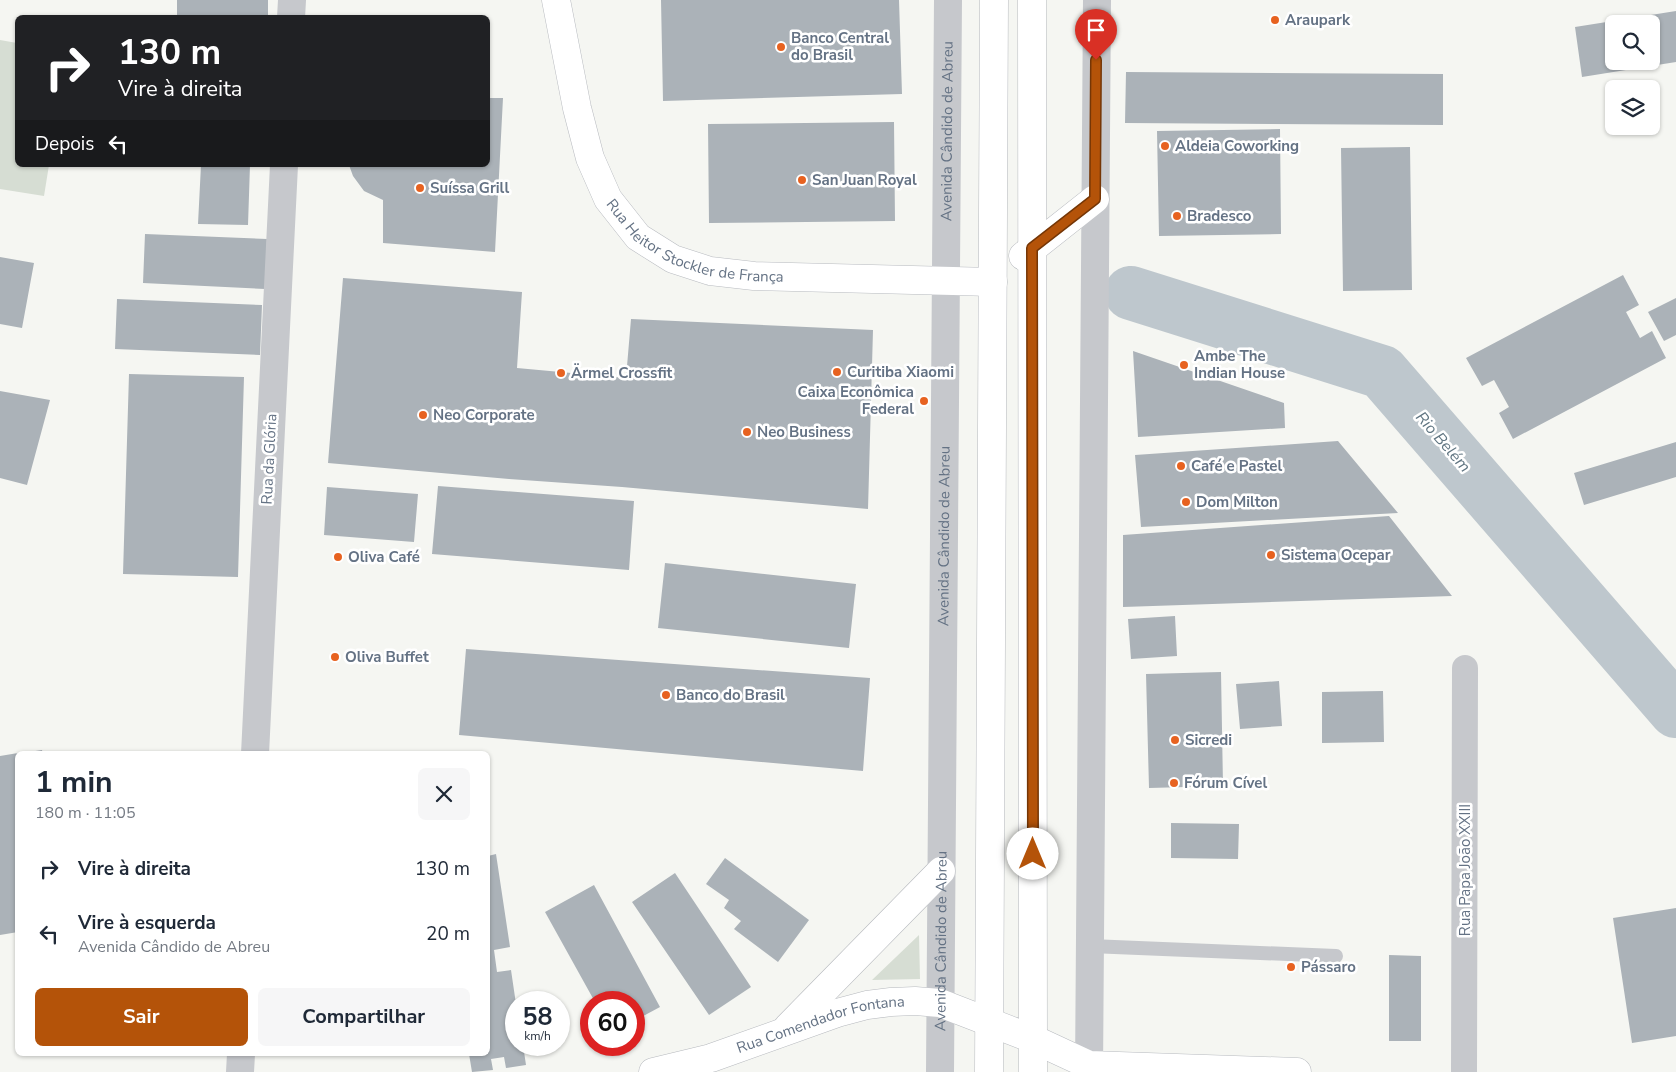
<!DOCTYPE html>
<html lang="pt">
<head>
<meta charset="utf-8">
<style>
	:root { --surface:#fff; --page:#f6f6f7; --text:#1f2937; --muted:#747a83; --accent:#b45309 }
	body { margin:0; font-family:"Nunito Sans",sans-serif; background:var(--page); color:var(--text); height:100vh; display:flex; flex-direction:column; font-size:19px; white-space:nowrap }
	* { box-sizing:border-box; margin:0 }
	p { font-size:16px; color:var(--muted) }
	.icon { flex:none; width:28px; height:28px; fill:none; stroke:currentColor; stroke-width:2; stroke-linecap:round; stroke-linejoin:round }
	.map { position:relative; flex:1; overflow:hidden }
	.sheet { position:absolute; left:15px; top:751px; width:475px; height:305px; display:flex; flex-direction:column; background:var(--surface); border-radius:8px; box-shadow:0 1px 4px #0004 }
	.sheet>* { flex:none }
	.guide { position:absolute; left:15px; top:15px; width:475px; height:152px; border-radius:8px; box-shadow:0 1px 4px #0004; background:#202124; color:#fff; overflow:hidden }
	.controls { position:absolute; left:1605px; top:15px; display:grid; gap:10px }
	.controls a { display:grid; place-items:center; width:55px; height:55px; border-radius:8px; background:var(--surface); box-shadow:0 1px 4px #0004; font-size:25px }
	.speed { position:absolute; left:505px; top:991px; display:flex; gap:10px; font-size:25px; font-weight:700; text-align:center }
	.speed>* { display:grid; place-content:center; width:65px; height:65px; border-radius:50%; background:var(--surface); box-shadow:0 1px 4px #0004; line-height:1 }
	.speed small { font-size:12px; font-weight:400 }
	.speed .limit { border:8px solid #d22; background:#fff; color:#111 }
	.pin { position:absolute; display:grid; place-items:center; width:42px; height:42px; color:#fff; margin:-51px -21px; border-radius:50% 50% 50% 0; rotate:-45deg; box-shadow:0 0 5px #0007 }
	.pin .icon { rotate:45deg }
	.me { position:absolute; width:55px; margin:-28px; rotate:0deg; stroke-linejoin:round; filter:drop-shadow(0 0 4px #0008) }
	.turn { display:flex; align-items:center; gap:18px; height:105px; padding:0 20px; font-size:22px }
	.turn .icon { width:65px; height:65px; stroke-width:2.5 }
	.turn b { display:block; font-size:35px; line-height:42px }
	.then { display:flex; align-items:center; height:48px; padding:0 20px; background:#0003; gap:10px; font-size:19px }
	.round { display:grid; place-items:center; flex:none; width:52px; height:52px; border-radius:8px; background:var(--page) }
	.headline { display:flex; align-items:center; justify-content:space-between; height:85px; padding:0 20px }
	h1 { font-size:30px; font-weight:700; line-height:38px }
	.action { display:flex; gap:10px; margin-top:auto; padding:10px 20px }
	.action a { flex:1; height:58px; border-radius:8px; background:var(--accent); color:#fff; font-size:20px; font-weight:700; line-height:58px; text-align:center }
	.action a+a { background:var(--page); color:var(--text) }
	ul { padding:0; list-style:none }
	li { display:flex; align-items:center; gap:15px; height:65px; padding:0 20px }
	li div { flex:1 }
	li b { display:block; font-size:19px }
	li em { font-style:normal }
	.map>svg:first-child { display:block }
</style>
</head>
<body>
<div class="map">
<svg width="1676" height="1072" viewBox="0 0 1676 1072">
	<rect width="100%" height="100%" fill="#f5f6f2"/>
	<path fill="#d6ddd3" d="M0 40 17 43 18 165H49L44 196 0 189Z
		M919 935 920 979 872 980Z"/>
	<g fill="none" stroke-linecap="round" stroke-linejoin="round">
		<path stroke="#bec7cd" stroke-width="54" d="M1131 293 1382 372 1676 711"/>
	</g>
	<path fill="#abb2b8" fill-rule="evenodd" d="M177 0H268V18H177Z
		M661 0H899L902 94 663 101Z
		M1676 11V62L1582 77 1575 27ZM1614 24H1651V61H1614Z
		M1126 72 1443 74V125L1125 123Z
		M488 98H503L495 252 383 243V200L364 191 353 176 349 165H488Z
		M894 122 895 221 709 223 708 124Z
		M1280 129 1281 234 1159 236 1157 131Z
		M1410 147 1412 290 1343 291 1341 148Z
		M201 165H250L248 225 198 224Z
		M145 234 267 239 265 289 143 283Z
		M0 257 34 263 22 328 0 324Z
		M1623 275 1639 305 1626 312 1640 338 1652 331 1666 358 1513 439 1499 413 1509 407 1494 380 1482 386 1466 358Z
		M343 278 522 292 517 368 626 378 631 319 873 330 868 509 622 487 509 479 328 463Z
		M1676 298V335L1664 341 1648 312Z
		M117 299 262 305 260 355 115 349Z
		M1133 351 1284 403 1285 428 1138 437Z
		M129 374 244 377 238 577 123 574Z
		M0 391 50 400 27 485 0 478Z
		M1338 441 1398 513 1141 527 1135 455Z
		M1676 442V477L1584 505 1574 473Z
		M438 486 634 501 629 570 432 554Z
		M327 487 418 494 414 542 324 535Z
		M1389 516 1452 596 1123 607V535Z
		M665 563 856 584 849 648 658 628Z
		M1175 616 1177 656 1131 659 1128 619Z
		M466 649 870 678 863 771 459 735Z
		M1221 672 1223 786 1149 788 1146 674Z
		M1279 681 1282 726 1240 729 1236 684Z
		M1383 691 1384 742 1322 743V692Z
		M42 750 43 754H22V753Z
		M18 753V932L0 935V756Z
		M1171 823 1239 824 1238 859 1171 858Z
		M496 854 510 947 494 950 497 972 511 970 516 1004V1045H523L526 1065 506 1068 504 1057 491 1059 493 1070 472 1072 469 1054H488V856Z
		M725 858 809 920 778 962 734 929 741 921 724 908 729 900 706 884Z
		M675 873 751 987 709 1015 632 902Z
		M594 885 660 1007 634 1021V1002H595L545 912Z
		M1676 908V1036L1632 1043 1613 918Z
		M1389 955 1421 956V1041H1389Z"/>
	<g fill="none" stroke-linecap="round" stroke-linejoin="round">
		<g stroke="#b8bbc0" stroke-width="29">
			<g id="secondary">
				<path id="s2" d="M556 0 577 108 590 158 608 199 638 237 673 259 710 271 754 276 993 282"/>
				<path d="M1033 1039 1089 1065 1297 1072"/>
			</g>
		</g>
		<g stroke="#b6b9be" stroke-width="29">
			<g id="primary">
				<path d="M1032 0 1033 1072"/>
				<path d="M1023 256 1095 199"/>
				<path d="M788 1027 941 871"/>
				<path id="s3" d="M653 1072 711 1058 837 1013 867 1005 891 1002 915 1001 940 1003 1033 1039"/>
				<path d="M989 1072 994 0"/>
			</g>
		</g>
		<path stroke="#c6c8cc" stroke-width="14" d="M1090 946 1336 956"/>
		<path stroke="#c6c8cc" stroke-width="26" d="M1464 1072 1465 668"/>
		<g stroke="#c6c8cc" stroke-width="28">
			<path d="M291 18 292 0"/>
			<path d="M255 754 284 165"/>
			<path d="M240 1072 241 1054"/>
			<path id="s1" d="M940 1072 948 0"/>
			<path d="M1089 1072 1097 0"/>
		</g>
		<use href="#secondary" stroke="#fff" stroke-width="28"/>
		<use href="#primary" stroke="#fff" stroke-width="28"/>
	</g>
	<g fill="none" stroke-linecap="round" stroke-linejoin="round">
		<g stroke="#753606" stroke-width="12">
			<path id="route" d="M1033 854 1032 248 1095 199 1096 60"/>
		</g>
		<use href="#route" stroke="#b45309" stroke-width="9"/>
	</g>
	<g fill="#e76220" stroke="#fff" stroke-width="2">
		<circle cx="1275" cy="20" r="5"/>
		<circle cx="781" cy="47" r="5"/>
		<circle cx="1165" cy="146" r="5"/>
		<circle cx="802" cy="180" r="5"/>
		<circle cx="420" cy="188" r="5"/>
		<circle cx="1177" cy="216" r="5"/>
		<circle cx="1184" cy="365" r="5"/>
		<circle cx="837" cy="372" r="5"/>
		<circle cx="561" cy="373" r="5"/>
		<circle cx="924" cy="401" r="5"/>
		<circle cx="423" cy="415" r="5"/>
		<circle cx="747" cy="432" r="5"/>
		<circle cx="1181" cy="466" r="5"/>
		<circle cx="1186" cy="502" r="5"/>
		<circle cx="1271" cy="555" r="5"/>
		<circle cx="338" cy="557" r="5"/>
		<circle cx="335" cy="657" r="5"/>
		<circle cx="666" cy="695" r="5"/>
		<circle cx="1175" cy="740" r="5"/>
		<circle cx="1174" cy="783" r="5"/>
		<circle cx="1291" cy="967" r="5"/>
	</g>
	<g text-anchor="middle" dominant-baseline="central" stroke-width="5" stroke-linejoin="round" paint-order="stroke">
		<g font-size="15" font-weight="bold" fill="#647284" stroke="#fff" text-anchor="start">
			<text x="1285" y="20">Araupark</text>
			<text x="791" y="38">Banco Central<tspan x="791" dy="17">do Brasil</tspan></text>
			<text x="1175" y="146">Aldeia Coworking</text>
			<text x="812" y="180">San Juan Royal</text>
			<text x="430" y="188">Suíssa Grill</text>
			<text x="1187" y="216">Bradesco</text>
			<text x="1194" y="356">Ambe The<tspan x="1194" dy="17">Indian House</tspan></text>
			<text x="847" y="372">Curitiba Xiaomi</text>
			<text x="571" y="373">Ärmel Crossfit</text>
			<text x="914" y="392" text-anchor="end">Caixa Econômica<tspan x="914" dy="17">Federal</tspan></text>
			<text x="433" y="415">Neo Corporate</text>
			<text x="757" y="432">Neo Business</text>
			<text x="1191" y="466">Café e Pastel</text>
			<text x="1196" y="502">Dom Milton</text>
			<text x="1281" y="555">Sistema Ocepar</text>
			<text x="348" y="557">Oliva Café</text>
			<text x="345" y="657">Oliva Buffet</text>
			<text x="676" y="695">Banco do Brasil</text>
			<text x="1185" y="740">Sicredi</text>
			<text x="1184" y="783">Fórum Cível</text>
			<text x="1301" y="967">Pássaro</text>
		</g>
		<g font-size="15" fill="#647284" stroke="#fff">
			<text stroke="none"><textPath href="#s1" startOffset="941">Avenida Cândido de Abreu</textPath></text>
			<text stroke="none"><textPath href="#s2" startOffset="309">Rua Heitor Stockler de França</textPath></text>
			<text transform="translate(269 459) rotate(-87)">Rua da Glória</text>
			<text stroke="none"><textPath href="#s1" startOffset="536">Avenida Cândido de Abreu</textPath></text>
			<text transform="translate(1465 870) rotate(-90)">Rua Papa João XXIII</text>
			<text stroke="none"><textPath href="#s1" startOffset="131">Avenida Cândido de Abreu</textPath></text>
			<text stroke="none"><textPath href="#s3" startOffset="175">Rua Comendador Fontana</textPath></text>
		</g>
		<g font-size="16" font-style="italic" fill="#5f7480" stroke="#fff">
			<text transform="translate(1443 442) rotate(49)">Rio Belém</text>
		</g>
	</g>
</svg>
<div class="controls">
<a><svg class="icon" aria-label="search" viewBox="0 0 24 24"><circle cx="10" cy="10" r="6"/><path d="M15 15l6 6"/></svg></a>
<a><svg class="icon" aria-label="layers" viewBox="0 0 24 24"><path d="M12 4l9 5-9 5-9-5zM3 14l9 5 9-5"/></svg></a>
</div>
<div class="speed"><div>58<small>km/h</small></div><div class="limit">60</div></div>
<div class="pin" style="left:1096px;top:60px;background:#d93025"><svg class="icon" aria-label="arrive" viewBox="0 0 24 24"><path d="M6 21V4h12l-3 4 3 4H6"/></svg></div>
<svg class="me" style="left:1033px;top:854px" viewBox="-20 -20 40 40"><circle r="19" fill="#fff"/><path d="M0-13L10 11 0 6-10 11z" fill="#b45309"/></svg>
<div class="guide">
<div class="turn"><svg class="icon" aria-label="right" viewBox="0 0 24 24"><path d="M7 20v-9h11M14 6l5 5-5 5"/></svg><div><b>130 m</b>Vire à direita</div></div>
<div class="then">Depois<svg class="icon" aria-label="left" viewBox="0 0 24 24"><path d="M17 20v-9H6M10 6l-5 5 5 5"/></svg></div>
</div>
<section class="sheet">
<div class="headline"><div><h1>1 min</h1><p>180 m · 11:05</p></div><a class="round"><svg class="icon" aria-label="close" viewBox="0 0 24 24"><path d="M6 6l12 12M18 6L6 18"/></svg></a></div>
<ul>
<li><svg class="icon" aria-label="right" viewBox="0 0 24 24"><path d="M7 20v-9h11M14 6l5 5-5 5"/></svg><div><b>Vire à direita</b></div><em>130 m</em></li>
<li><svg class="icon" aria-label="left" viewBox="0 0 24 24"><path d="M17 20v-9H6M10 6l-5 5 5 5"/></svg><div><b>Vire à esquerda</b><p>Avenida Cândido de Abreu</p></div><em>20 m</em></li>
</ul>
<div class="action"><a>Sair</a><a>Compartilhar</a></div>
</section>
</div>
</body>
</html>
